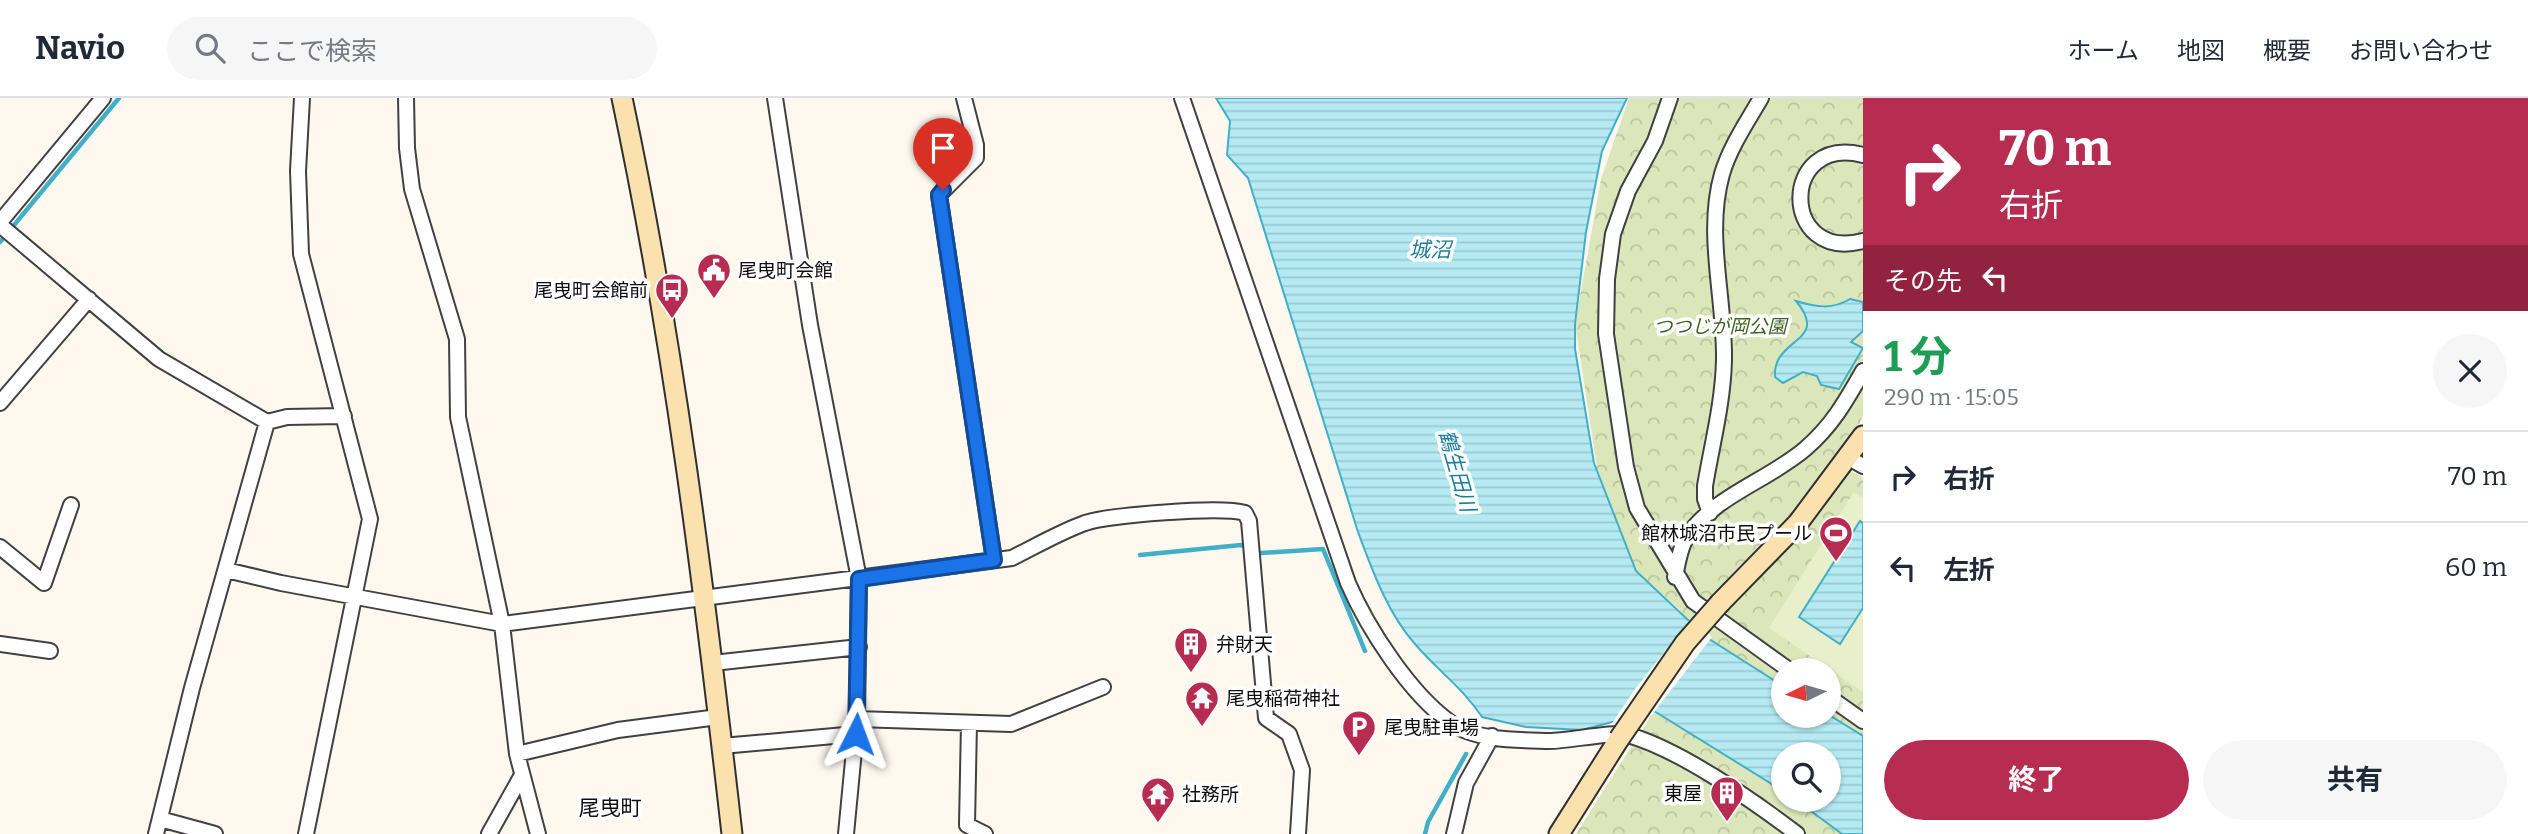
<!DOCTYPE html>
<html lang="ja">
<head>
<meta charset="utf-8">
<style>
	:root { --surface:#fff; --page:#f6f6f7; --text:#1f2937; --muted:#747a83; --line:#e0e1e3; --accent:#b72c51 }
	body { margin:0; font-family:Bitter,"Noto Sans JP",serif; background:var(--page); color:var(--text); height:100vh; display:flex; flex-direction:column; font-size:26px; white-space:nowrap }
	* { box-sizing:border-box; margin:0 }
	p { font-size:23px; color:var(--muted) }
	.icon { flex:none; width:38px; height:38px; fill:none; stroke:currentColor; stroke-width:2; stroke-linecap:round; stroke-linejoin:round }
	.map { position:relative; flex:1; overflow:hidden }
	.side { display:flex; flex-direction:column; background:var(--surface); width:665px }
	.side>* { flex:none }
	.guide { background:#b72c51; color:#fff; overflow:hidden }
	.needle { width:46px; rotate:265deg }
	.tools { position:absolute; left:1771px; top:560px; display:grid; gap:14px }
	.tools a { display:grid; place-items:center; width:70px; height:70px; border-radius:50%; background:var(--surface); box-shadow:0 2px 5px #0004; font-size:35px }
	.pin { position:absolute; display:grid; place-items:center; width:60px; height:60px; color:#fff; margin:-72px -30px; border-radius:50% 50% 50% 0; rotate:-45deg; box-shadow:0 0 7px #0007 }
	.pin .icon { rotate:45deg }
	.me { position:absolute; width:77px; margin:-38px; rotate:3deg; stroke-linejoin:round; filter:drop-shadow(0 0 5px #0008) }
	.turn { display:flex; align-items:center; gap:24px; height:147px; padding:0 21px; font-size:32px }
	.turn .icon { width:91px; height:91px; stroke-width:2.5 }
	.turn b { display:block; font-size:49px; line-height:60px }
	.then { display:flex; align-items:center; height:66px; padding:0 21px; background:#0003; gap:14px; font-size:26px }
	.round { display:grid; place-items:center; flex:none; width:74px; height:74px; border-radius:37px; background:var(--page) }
	.headline { display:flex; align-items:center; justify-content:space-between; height:119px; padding:0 21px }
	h1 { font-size:42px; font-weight:700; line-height:52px; color:#1e9e55 }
	.action { display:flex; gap:14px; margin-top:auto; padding:14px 21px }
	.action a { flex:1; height:80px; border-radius:42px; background:var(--accent); color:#fff; font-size:28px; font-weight:700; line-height:80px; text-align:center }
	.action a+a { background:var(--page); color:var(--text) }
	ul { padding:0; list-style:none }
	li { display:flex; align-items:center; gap:21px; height:91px; padding:0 21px; border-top:2px solid var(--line) }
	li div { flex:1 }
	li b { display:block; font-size:26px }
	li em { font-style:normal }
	header { display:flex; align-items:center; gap:42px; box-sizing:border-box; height:98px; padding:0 35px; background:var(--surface); border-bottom:2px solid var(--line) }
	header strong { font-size:33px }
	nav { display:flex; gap:38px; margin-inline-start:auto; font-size:24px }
	.search { width:490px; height:63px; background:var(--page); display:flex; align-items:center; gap:18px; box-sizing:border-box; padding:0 24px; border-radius:38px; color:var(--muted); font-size:26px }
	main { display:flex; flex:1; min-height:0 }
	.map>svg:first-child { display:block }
</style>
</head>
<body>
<header>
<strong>Navio</strong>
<div class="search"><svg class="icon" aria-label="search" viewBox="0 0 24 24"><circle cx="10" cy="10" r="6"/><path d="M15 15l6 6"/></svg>ここで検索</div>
<nav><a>ホーム</a><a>地図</a><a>概要</a><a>お問い合わせ</a></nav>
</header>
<main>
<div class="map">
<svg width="1863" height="736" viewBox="0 0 1863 736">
	<defs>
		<pattern id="park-crowns" width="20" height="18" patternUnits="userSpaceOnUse" patternTransform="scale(1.75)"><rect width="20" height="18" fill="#dbe7ba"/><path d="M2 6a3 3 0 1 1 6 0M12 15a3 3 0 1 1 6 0" fill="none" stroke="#bbc59f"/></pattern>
		<pattern id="water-rules" width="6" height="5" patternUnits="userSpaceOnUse" patternTransform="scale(1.75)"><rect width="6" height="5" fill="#b6eaf3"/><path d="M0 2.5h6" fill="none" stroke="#9bc8cf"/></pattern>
	</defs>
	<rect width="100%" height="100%" fill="#fef8ef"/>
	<path fill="url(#park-crowns)" fill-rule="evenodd" d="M1629 0H1863V318L1840 366 1863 380V736H1576L1666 594 1680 512 1636 473 1597 370 1575 226 1601 81ZM1783 572H1829V618H1783ZM1783 656H1829V702H1783Z"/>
	<path fill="#eaefcb" d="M1854 394 1863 400V594L1769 530Z"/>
	<path fill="url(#water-rules)" stroke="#40afc7" stroke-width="2" d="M1216 0H1627L1602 53 1586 134 1575 226V251L1594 365 1636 473 1706 539 1783 588V618L1829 617 1863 638V736H1842L1796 702H1829V656H1783V693L1654 613 1582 632 1526 629 1482 619C1463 590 1437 572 1415 546 1388 516 1372 472 1358 434L1248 80 1227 57 1230 23Z
		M1850 201 1863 204V233L1851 244 1863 250 1839 291 1821 287 1817 278 1803 274 1783 285 1775 279C1772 239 1831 245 1796 203 1816 209 1832 212 1850 201Z
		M1860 423 1863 425V510L1840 546 1799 519Z"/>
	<path fill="#fef8ef" d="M1692 519 1712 539 1652 617 1610 628 1635 591Z"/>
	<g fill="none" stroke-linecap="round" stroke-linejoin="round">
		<path stroke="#40afc7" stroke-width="4.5" d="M0 144 119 0
			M1140 457 1241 447 1261 455 1323 451 1365 553
			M1425 736 1428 724 1466 656"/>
		<g stroke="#414141" stroke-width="18">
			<path id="street" d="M302 0 298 73 301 156 370 421 306 736
				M406 0 407 50 412 91 457 241 458 319 502 526 517 656 538 736
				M775 0 810 227 859 481 857 621 846 736
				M964 0 976 47V60L939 97 994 462
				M1182 0 1348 485C1368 531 1410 596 1451 625 1476 643 1520 642 1549 643 1569 643 1614 633 1628 637 1679 651 1755 704 1797 736
				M1670 0 1655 43 1628 93 1613 136 1607 181 1606 236 1626 369 1637 410 1693 503 1789 572
				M1863 57C1779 36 1780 165 1863 143
				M0 124 103 0
				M0 127 159 261 267 324 287 319 344 318
				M0 305 89 201
				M1849 360 1863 368
				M1710 415 1705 401V388C1712 346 1723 305 1724 262 1725 200 1705 136 1722 76 1730 49 1747 24 1761 0
				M0 449 44 485 71 407
				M226 472 281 485 502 526 1012 460C1036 448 1060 434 1085 425 1110 417 1220 408 1245 415L1249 423 1266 620 1289 636 1302 672 1298 736
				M1675 479C1678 465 1680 448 1688 437 1716 397 1769 382 1805 351 1832 328 1846 303 1863 273
				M0 546 50 553
				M713 565 859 549
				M1829 599 1863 623
				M857 621 1011 626 1103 589
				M969 625 967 727 985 736
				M722 648 856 636
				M517 656 618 632 718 619
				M160 721 215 736
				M156 736 192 590 267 324
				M489 736 522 677
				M1454 736 1466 685 1492 638"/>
		</g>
		<g stroke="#303030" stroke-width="23">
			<path id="secondary" d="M622 0C674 245 704 488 732 736
				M1720 505 1798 425 1863 338
				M1559 736 1619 641"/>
		</g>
		<use href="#street" stroke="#fff" stroke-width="14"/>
		<use href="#secondary" stroke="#fbe1ad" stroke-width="19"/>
		<g stroke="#303030" stroke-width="23" stroke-linecap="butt">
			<path id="secondary-bridge" d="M1619 641 1685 545 1720 505"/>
		</g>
		<use href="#secondary-bridge" stroke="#fbe1ad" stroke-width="19"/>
	</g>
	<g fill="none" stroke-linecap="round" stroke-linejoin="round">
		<g stroke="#114b97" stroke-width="18">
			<path id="route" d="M856 636 859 481 994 462 939 97 943 92"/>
		</g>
		<use href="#route" stroke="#1a73e8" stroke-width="12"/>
	</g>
	<defs>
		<g id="civic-pin" transform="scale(1.75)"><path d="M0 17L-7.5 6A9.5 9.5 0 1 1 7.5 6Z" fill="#b72c51" stroke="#fff"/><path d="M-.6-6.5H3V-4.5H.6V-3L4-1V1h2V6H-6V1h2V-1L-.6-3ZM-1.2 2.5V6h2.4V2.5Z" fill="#fff"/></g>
		<g id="bus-pin" transform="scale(1.75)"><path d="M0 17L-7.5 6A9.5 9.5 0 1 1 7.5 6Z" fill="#b72c51" stroke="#fff"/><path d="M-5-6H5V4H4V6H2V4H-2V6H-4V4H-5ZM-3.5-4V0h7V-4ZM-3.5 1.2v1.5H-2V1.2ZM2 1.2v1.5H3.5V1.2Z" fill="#fff"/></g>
		<g id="stadium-pin" transform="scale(1.75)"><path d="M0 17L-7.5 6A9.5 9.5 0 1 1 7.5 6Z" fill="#b72c51" stroke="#fff"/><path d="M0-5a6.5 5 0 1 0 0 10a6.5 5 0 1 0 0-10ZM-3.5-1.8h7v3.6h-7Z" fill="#fff"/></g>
		<g id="building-pin" transform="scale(1.75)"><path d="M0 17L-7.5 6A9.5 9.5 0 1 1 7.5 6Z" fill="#b72c51" stroke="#fff"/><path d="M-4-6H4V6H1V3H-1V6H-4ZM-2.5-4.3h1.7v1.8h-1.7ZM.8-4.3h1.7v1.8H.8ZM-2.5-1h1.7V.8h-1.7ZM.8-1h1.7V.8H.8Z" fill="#fff"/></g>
		<g id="temple-pin" transform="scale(1.75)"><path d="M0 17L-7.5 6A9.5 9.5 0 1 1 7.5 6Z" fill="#b72c51" stroke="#fff"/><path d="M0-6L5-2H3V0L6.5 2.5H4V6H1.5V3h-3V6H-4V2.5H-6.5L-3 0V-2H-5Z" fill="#fff"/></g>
		<g id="parking-pin" transform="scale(1.75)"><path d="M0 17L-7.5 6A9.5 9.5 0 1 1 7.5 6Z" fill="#b72c51" stroke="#fff"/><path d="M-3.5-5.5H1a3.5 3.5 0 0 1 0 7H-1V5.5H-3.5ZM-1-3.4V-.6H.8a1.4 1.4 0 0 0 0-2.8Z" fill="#fff"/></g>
	</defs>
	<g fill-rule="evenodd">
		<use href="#civic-pin" x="714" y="172"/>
		<use href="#bus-pin" x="672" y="192"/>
		<use href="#stadium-pin" x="1836" y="435"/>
		<use href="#building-pin" x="1191" y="546"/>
		<use href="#temple-pin" x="1202" y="600"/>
		<use href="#parking-pin" x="1359" y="629"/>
		<use href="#building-pin" x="1727" y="695"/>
		<use href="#temple-pin" x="1158" y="696"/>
	</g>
	<g text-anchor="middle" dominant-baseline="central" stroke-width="7" stroke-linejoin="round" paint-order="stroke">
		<g font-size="19" fill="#0e0e0e" stroke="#fff" text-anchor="start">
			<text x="738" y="172">尾曳町会館</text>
			<text x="648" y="192" text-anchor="end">尾曳町会館前</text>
			<text x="1812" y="435" text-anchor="end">館林城沼市民プール</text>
			<text x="1216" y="546">弁財天</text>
			<text x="1226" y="600">尾曳稲荷神社</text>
			<text x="1384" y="629">尾曳駐車場</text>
			<text x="1702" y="695" text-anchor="end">東屋</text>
			<text x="1182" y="696">社務所</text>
		</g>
		<g font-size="19" font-style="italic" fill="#3d6221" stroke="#fff">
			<text x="1720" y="228">つつじが岡公園</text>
		</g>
		<g font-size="21" font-style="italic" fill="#1d7f99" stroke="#fff">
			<text x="1430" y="152">城沼</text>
			<text transform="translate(1457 373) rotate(74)">鶴生田川</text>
		</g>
		<g font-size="21" fill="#0e0e0e" stroke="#fff">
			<text x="610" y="710">尾曳町</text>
		</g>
	</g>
</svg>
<div class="tools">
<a><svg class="needle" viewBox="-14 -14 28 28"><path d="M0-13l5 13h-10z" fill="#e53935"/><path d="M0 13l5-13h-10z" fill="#747a83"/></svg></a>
<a><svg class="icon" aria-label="search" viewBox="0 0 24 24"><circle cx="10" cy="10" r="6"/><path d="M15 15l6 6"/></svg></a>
</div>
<div class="pin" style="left:943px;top:92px;background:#d93025"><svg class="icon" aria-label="arrive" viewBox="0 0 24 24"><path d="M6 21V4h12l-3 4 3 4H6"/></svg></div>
<svg class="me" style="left:856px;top:636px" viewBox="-20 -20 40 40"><path d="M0-17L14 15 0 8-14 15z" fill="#1a73e8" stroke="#fff" stroke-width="4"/></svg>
</div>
<section class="side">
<div class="guide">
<div class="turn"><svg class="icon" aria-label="right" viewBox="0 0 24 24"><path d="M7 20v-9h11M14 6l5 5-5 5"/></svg><div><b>70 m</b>右折</div></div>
<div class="then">その先<svg class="icon" aria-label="left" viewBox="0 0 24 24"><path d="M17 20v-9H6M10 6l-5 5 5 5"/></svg></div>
</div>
<div class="headline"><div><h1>1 分</h1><p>290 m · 15:05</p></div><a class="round"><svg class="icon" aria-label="close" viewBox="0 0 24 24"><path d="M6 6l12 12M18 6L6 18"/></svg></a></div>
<ul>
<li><svg class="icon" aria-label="right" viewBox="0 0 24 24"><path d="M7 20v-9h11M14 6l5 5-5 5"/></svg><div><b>右折</b></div><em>70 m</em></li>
<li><svg class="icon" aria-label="left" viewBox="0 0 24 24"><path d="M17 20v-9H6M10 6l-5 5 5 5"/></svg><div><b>左折</b></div><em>60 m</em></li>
</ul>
<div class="action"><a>終了</a><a>共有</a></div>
</section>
</main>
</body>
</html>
